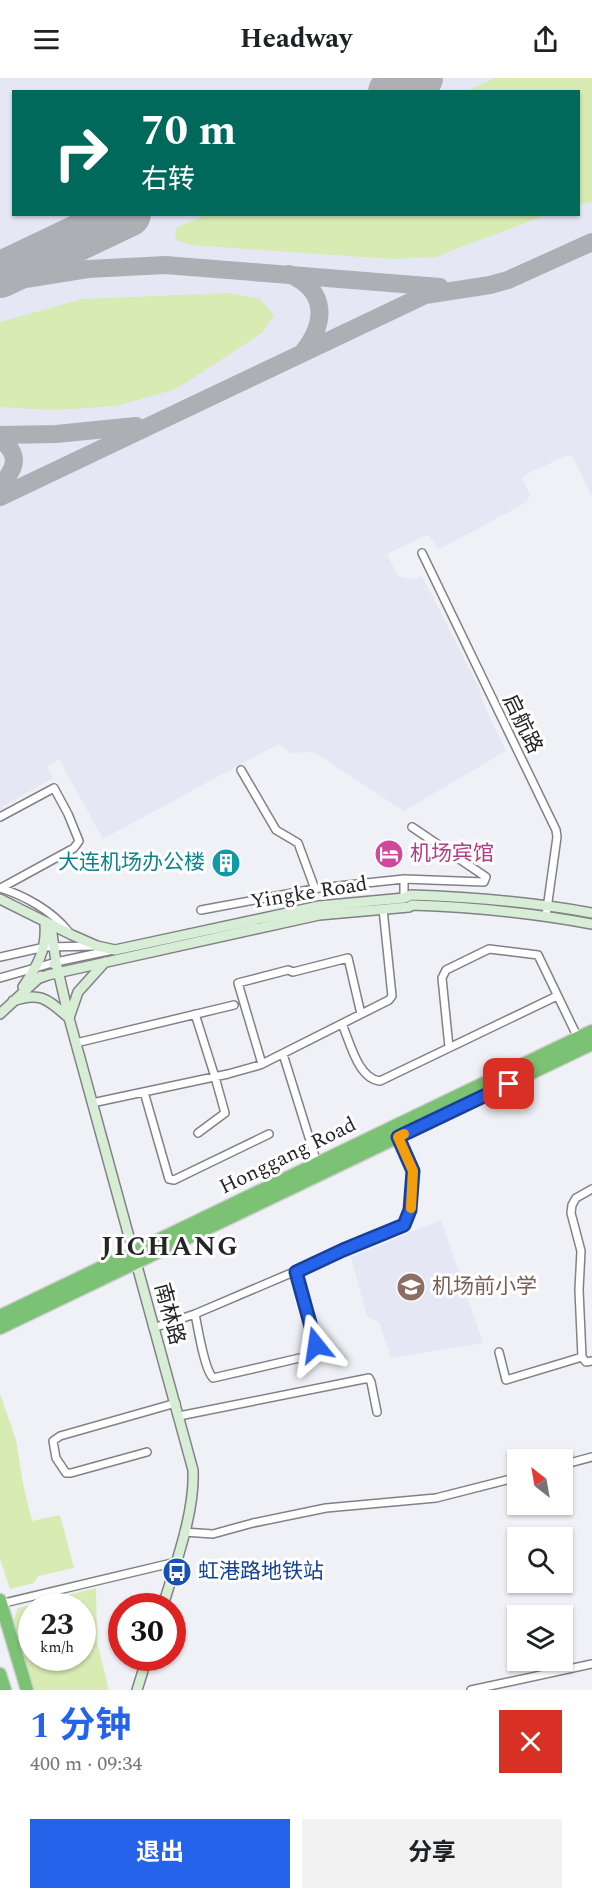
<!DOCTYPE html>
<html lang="zh">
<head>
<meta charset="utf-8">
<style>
	:root { --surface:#fff; --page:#f2f2f2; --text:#202124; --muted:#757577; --accent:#2563eb }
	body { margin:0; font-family:Spectral,"Noto Sans SC",serif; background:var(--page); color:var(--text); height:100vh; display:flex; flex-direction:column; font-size:22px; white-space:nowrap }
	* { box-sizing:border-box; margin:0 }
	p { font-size:20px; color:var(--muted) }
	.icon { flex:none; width:33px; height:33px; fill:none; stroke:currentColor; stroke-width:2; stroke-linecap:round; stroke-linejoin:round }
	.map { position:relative; height:1612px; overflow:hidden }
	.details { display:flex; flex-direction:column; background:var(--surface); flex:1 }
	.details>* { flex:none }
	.guide { position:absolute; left:12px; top:12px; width:568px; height:126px; border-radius:0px; box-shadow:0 2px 4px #0004; background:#00695c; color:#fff; overflow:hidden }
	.needle { width:39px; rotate:329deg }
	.buttons { position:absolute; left:507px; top:1371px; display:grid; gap:12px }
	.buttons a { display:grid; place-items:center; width:66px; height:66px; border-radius:0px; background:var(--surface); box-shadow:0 2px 4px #0004; font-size:30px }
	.speed { position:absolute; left:18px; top:1515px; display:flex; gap:12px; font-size:30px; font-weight:700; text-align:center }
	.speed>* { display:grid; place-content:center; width:78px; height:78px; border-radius:50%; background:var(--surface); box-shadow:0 2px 4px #0004; line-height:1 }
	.speed small { font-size:15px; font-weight:400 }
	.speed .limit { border:9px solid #d22; background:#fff; color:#111 }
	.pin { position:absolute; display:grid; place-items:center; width:51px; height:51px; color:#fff; margin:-26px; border-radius:12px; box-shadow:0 3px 9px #0006 }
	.me { position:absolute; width:66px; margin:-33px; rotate:345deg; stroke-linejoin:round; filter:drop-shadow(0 0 4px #0008) }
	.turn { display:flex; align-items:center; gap:21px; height:126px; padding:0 30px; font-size:27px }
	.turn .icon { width:78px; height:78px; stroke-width:2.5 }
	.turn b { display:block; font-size:42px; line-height:51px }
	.round { display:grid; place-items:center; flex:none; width:63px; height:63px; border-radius:0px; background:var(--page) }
	.overview { display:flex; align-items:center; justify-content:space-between; height:102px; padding:0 30px }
	h1 { font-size:36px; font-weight:700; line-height:45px; color:var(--accent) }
	.action { display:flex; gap:12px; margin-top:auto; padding:12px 30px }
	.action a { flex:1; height:69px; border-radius:0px; background:var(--accent); color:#fff; font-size:24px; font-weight:700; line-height:69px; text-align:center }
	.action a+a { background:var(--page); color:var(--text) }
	header { display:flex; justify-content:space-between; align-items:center; height:78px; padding:0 30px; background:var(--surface); font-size:27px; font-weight:700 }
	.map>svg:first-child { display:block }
</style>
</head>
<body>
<header><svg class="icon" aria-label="menu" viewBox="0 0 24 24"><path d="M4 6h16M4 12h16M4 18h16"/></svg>Headway<svg class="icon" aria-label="share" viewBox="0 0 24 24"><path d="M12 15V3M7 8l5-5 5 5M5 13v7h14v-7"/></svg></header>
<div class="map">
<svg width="592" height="1612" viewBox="0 0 592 1612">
	<rect width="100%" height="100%" fill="#f0f1f7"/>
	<path fill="#e6e7f5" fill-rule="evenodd" d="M0 0H592V419L573 379 567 377 525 397 522 401 530 416 527 424 438 472 430 459 426 457 387 476 398 498 415 502 422 498 478 608 485 629 506 673 404 733 314 674 291 675 278 666 103 761 59 681 46 689 53 700 2 729 3 731 0 733ZM14 14H579V136H14Z
		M441 1142 483 1265 391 1280 379 1244 367 1239 351 1179Z"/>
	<path fill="#d7ebb2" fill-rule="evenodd" d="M495 0H592V124L579 127V14L467 13Z
		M207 137V136L546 137 435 179 392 181 191 167 175 162 177 149Z
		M231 215 260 221 274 237 262 255 176 311 116 328 54 332 0 329V244L82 221Z
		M0 1316 16 1362 23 1406 32 1443 60 1437 74 1490 38 1498 34 1505 10 1511 0 1481Z
		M96 1510 97 1564 109 1612H34L13 1544 18 1530ZM82 1528V1580H32V1528Z"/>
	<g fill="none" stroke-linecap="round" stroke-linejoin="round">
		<path stroke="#aeafb4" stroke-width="18" d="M289 196C328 213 326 245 303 274
			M0 205 88 191 165 187 440 209
			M0 357 56 356 136 348
			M0 361C21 377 16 390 0 408
			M0 419 425 217 490 207 508 202 592 164"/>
		<path stroke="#aeafb4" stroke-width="46" d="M391 14 420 0
			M0 197 128 136"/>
		<g stroke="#818187" stroke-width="10">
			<path id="street" d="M422 475 556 752 557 759 546 838
				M241 692 276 752 298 765 315 811
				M0 739 54 710 68 736 79 763 74 770 1 810
				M404 801V820
				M0 810C24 817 52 833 68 853
				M201 832 319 810 404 801 484 804 486 799 412 749
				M0 879 45 869 95 868
				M0 900 56 884 113 872
				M195 936 215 999 225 1035 198 1055
				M342 946C350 964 358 1001 380 1003L557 918
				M76 965 234 927
				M449 969 442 900 446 892 489 871 538 877 578 960
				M283 976 317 1085
				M262 986 238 905 288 892 293 894 348 880 361 936
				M144 1014 169 1101 174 1102 269 1056
				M92 1025 228 996 260 987 389 922 392 918 383 831
				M592 1111 576 1120 572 1127 571 1135 581 1173 579 1212 582 1279 586 1284 592 1283
				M195 1236C198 1250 204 1291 213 1300L304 1279 312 1275 316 1267 296 1194
				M153 1250 195 1236 404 1147 410 1132 413 1093 398 1059
				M499 1274 506 1302 582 1279
				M179 1338 369 1300 371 1304 377 1334
				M147 1374 71 1395H66L56 1380 53 1363 60 1358 176 1325
				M562 1387 592 1379
				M184 1454 213 1456 253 1445 326 1430 436 1420 518 1399
				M0 1526 176 1484
				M471 1612 592 1586"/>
		</g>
		<g stroke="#818187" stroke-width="12">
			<path id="secondary" d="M0 821 72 857 97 868 115 872 319 828 404 820 411 817C472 819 532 824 592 835
				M51 848 56 884 54 886
				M56 884 69 940 193 1392C195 1435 175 1487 163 1528
				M37 901 48 897 319 837 409 829 412 827C473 829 533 835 592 846
				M23 909C36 890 47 872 45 847
				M13 923C41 913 48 922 69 940L78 914 105 884
				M0 936 41 898
				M137 1612 147 1580"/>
		</g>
		<g stroke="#cfcfd0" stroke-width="15">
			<path id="highway" d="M0 1238 592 953
				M0 1250 592 966
				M0 1522 27 1612
				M0 1596 5 1612"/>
		</g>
		<use href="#street" stroke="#fff" stroke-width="7"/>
		<use href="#secondary" stroke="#d8edd5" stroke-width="9"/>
		<use href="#highway" stroke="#7cc274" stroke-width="12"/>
	</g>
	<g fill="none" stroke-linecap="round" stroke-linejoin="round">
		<g stroke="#184099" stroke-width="15">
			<path id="route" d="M316 1267 296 1194 343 1172 404 1147 410 1132 413 1093 398 1059 509 1006"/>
		</g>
		<use href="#route" stroke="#2563eb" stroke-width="10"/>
		<path stroke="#f59e0b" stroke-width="10" d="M404 1056 398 1059 413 1093 411 1130"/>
	</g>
	<defs>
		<g id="hotel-disc" transform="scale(1.5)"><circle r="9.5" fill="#d1479c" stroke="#fff"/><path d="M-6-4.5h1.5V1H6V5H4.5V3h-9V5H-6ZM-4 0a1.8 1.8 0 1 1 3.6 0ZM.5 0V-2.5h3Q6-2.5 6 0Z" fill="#fff"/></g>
		<g id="building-disc" transform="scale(1.5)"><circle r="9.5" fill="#0f9aa8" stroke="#fff"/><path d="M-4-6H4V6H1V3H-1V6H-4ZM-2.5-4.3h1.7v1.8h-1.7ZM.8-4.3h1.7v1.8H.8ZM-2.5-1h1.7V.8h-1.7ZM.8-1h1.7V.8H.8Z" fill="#fff"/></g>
		<g id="school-disc" transform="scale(1.5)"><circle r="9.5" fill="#8d6e63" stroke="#fff"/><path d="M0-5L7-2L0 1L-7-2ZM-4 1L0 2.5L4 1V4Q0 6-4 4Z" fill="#fff"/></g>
		<g id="bus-disc" transform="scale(1.5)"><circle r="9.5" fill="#1a4fb4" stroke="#fff"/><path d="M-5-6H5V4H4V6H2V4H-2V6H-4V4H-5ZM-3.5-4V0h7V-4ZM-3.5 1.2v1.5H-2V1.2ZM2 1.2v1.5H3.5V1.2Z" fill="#fff"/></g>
	</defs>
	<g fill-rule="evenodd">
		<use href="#hotel-disc" x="389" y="776"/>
		<use href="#building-disc" x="226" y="785"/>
		<use href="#school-disc" x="411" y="1209"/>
		<use href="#bus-disc" x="177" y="1494"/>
	</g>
	<g text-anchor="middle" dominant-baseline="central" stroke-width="6" stroke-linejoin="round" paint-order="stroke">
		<g font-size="21" fill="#252528" stroke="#fff">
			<text transform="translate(522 646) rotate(64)">启航路</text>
			<text transform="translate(309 815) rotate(-9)">Yingke Road</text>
			<text transform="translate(288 1078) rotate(-26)">Honggang Road</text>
			<text transform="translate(169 1236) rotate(75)">南林路</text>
		</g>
		<g font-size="21" fill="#b23c85" stroke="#fff" text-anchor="start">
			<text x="410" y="776">机场宾馆</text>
		</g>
		<g font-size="21" fill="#0d838f" stroke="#fff" text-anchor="end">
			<text x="205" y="785">大连机场办公楼</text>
		</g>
		<g font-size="21" fill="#785e54" stroke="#fff" text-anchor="start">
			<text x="432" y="1209">机场前小学</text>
		</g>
		<g font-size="21" fill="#164399" stroke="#fff" text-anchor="start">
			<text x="198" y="1494">虹港路地铁站</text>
		</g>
		<g font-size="27" font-weight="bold" letter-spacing="1.5" fill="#252528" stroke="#fff">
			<text x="170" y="1169">JICHANG</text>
		</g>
	</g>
</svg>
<div class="buttons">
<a><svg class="needle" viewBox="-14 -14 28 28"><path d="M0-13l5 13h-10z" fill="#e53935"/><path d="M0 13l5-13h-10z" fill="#757577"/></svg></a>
<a><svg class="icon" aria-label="search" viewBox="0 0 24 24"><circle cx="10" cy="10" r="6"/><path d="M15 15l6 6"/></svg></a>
<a><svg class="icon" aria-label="layers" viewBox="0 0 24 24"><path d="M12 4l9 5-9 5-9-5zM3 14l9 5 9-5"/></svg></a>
</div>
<div class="speed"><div>23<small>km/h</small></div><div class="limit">30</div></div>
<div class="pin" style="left:509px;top:1006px;background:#d93025"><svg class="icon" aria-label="arrive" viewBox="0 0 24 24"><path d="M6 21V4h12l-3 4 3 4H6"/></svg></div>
<svg class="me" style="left:316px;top:1267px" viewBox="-20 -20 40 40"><path d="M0-17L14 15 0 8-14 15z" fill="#2563eb" stroke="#fff" stroke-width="4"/></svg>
<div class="guide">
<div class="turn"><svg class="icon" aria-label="right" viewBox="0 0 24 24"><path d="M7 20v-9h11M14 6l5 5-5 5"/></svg><div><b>70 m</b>右转</div></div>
</div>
</div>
<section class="details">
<div class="overview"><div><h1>1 分钟</h1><p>400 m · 09:34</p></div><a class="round" style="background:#d93025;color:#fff"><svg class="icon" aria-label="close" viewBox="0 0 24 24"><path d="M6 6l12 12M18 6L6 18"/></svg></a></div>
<div class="action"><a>退出</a><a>分享</a></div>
</section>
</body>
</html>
